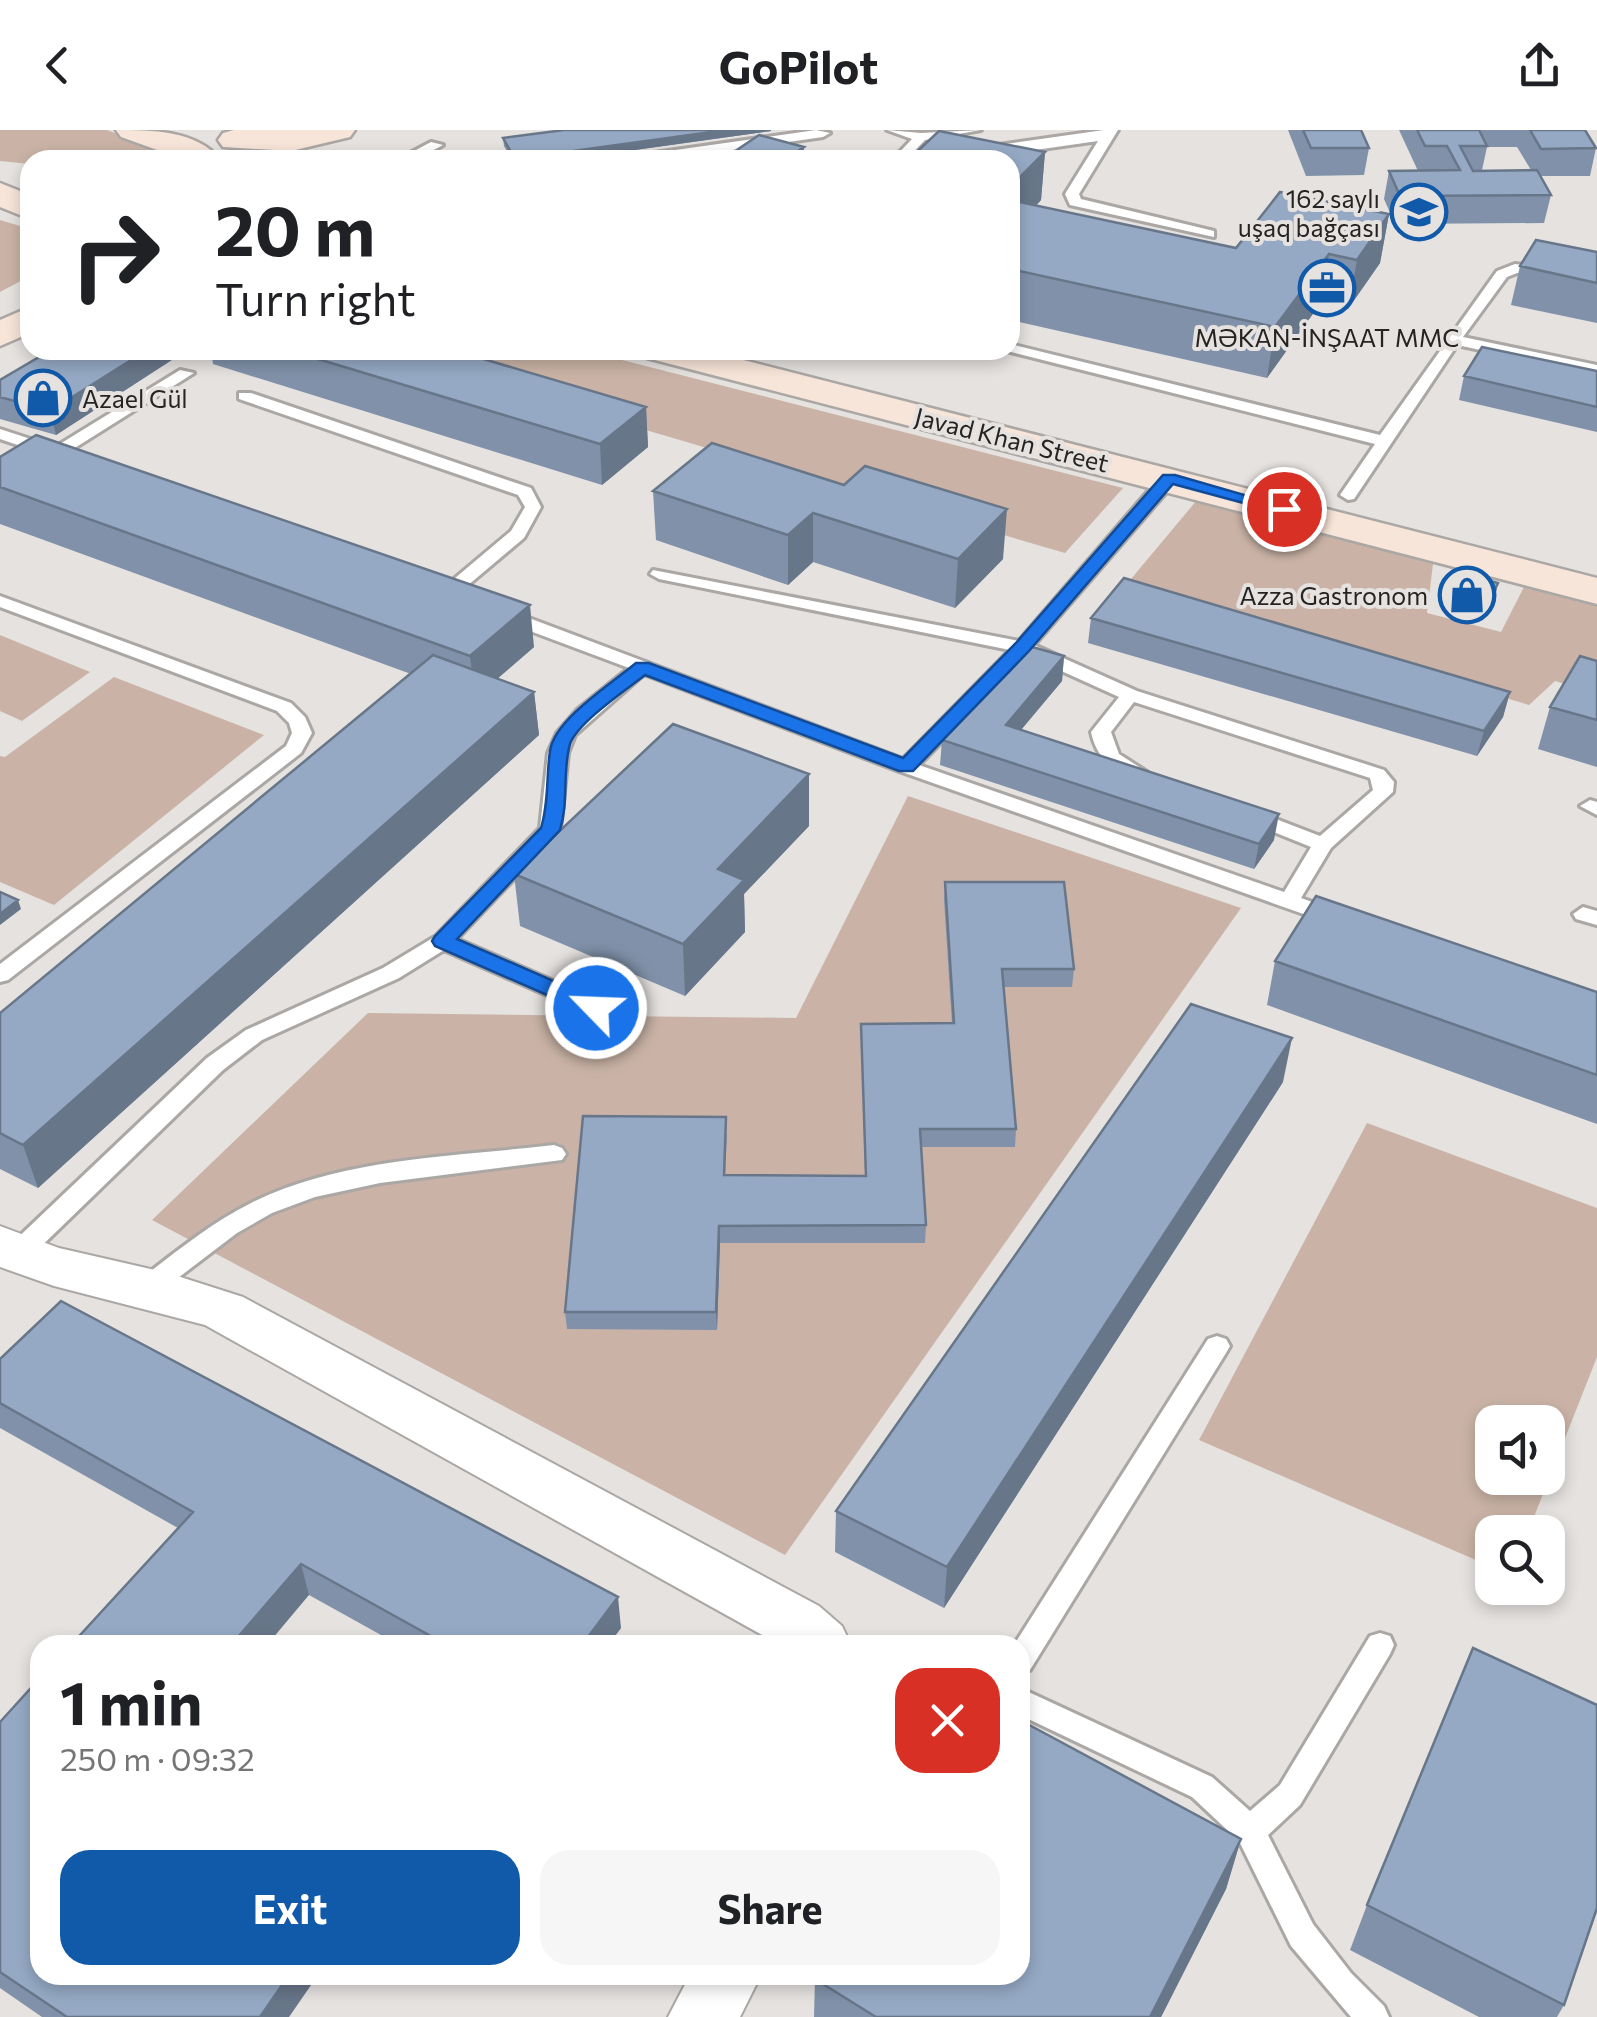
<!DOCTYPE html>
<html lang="en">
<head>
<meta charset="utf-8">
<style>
	:root { --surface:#fff; --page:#f6f6f6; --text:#202124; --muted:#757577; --accent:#1159a9 }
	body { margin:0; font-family:Commissioner,sans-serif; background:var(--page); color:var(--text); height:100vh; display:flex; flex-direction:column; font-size:38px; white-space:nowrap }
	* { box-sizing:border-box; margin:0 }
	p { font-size:32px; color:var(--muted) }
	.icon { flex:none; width:55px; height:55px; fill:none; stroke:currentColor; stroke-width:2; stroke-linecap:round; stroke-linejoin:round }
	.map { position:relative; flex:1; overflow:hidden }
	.details { position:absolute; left:30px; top:1505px; width:1000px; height:350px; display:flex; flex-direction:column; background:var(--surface); border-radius:30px; box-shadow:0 5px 15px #0003 }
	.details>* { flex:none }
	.banner { position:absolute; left:20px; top:20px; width:1000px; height:210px; border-radius:30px; box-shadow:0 5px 15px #0003; background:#fff; color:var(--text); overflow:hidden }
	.buttons { position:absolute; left:1475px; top:1275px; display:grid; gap:20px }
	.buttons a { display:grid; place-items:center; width:90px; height:90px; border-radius:20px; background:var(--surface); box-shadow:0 5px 15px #0003; font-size:50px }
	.pin { position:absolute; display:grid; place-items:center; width:85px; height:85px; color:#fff; margin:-42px; border:5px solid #fff; border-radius:50%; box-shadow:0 2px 10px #0007 }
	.me { position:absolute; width:110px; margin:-55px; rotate:294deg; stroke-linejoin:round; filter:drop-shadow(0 0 8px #0008) }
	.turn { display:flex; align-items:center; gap:35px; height:210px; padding:0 30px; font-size:45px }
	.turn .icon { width:130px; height:130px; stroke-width:2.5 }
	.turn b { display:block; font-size:70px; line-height:85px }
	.round { display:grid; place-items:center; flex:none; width:105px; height:105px; border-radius:30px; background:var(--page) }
	.summary { display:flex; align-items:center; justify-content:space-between; height:170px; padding:0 30px }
	h1 { font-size:60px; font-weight:700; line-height:75px }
	.action { display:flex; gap:20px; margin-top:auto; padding:20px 30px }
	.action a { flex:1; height:115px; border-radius:30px; background:var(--accent); color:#fff; font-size:40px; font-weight:700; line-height:115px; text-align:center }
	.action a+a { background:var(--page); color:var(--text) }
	header { display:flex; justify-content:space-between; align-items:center; height:130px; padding:0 30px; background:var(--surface); font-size:45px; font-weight:700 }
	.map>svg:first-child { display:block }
</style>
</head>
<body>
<header><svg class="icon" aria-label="back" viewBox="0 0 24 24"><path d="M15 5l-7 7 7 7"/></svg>GoPilot<svg class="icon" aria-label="share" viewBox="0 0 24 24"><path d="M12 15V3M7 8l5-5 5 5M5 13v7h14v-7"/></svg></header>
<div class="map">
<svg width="1597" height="1887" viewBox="0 0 1597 1887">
	<rect width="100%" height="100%" fill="#e5e2e0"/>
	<path fill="#cab3a6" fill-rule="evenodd" d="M0 0H107L186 30H30V34L0 31Z
		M0 90 30 99V146L0 162Z
		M373 220H583L1123 358 1065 423Z
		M1197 370 1433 434 1427 483 1501 502 1525 455 1597 474V563L1555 551 1529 575 1126 455Z
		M0 506V505L90 542 22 591 0 581Z
		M114 547 264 605 54 775 0 752V626L5 627Z
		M908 666 1241 778 785 1425 152 1090 368 883 796 888Z
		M1367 993 1597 1078V1227L1528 1402H1492V1437L1199 1310ZM1492 1292H1548V1348H1492Z"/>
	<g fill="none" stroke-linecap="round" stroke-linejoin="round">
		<g stroke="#aaa7a5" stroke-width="6">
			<path id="lane" d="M816 0 830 3 823 7 661 30H626L633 26Z
				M887 0 921 3 981 0 925 10 906 30H892L912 9Z
				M1104 0H1118L1079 64 1081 69 1214 101V107L1070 75 1065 64 1098 11 966 30H942L992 16Z
				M431 12 443 15 415 30H397Z
				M1515 134 1597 143V151L1517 143 1507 147 1463 207 1597 235V245L1457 215 1354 369 1348 370 1340 365 1375 314 1003 220H1010V214L1380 305 1497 141Z
				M180 240 194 243 62 326H50L0 309V299L55 317Z
				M239 263H251L531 358 541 377 524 408 454 467H442V459L511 401 525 377 518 365 239 269Z
				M1169 343 1177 348 1175 352 1034 515 1137 561 1384 640 1394 652 1393 662 1331 718 1301 768 1343 783 1346 788 1343 793H1329L899 641 644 544 575 605 568 623 560 700 457 809 604 873 607 878 604 883H588L444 820 399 848 262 910 223 940 26 1131H8L5 1124 8 1117 207 928 246 900 383 838 436 806 540 698 548 623 557 603 578 579 629 538 501 490V482H513L903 629 1010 520 659 449 650 444 653 440 1019 511 1163 344ZM1026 525 1119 567 1091 602C1096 627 1117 651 1144 646L1147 642 1119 624 1111 602 1134 572 1370 648 1373 660 1320 706 1258 682H1244L1241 686 1244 690 1311 717 1284 762 919 635Z
				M0 466 291 573 305 587 312 603 301 623 8 850 0 852V834L286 616 292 603 289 593 277 581 0 477Z
				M1590 670 1597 672V685L1580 676Z
				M1583 777 1597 781V795L1576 789 1573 784Z
				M554 1015 562 1018 566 1024 562 1030 380 1053 315 1067 272 1083 237 1103 157 1164H139L136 1157 139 1150C176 1122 212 1092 253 1072 344 1027 455 1027 554 1015Z
				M1217 1206 1226 1209 1230 1216 1226 1223 1030 1540 1020 1544V1515H1014L1208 1209Z
				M1380 1503 1390 1506 1394 1515 1390 1524 1300 1675 1268 1705 1313 1794 1351 1843 1384 1876 1389 1887H1351L1291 1816 1239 1711 1192 1667 1020 1585V1558L1212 1647 1250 1681 1280 1655 1370 1506Z"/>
		</g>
		<g stroke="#aaa7a5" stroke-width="4">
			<path id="street" d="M0 1096 59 1118 168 1143 243 1167 819 1476 842 1496 851 1515H780L205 1195 54 1156 0 1137Z
				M690 1845H761L740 1887H668Z"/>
		</g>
		<g stroke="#aaa7a5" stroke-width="5">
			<path id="secondary" d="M116 0C150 0 198 0 220 30H185L121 7Z
				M234 0H355L350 7 291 21 223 17 218 10 223 3Z
				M0 53 30 65V89L0 77Z
				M30 177V203L0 216V190Z
				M641 220H704L1597 448V474L647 228Z"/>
		</g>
		<use href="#lane" fill="#fff" fill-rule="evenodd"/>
		<use href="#street" fill="#fff" fill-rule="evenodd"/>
		<use href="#secondary" fill="#f8e5d9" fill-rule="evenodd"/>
	</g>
	<path fill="#8091a9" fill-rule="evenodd" d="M1288 0H1361L1369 18 1364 45 1306 46Z
		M1399 0H1585L1596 18 1590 46H1541L1551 65 1544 93 1395 94 1384 69 1389 41H1418ZM1487 17H1517L1531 40H1482Z
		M771 1 563 30H512L504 16 503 8Z
		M1045 22 1041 70 1036 76 1236 118 1389 84 1380 133 1348 179 1320 174 1267 248 1010 190V30Z
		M1597 122V193L1511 175 1520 136Z
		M211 220H453L646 277 648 317 602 355 213 234Z
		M181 224 56 305 0 289V250Z
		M1597 241V302L1459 270 1464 246Z
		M712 313 1003 429 955 478 813 432 788 455 656 410 653 361Z
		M0 327 534 517 497 549 534 562 539 605 38 1058 0 1039V883L411 544 0 394Z
		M1498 453 1496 462 1483 487 1440 474 1442 465Z
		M1091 488 1510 562 1503 587 1477 626 1088 513Z
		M1064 526 1062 551 1021 600 1274 710 1254 739 940 635 942 610Z
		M1597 531V637L1538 619 1550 577Z
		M809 644V696L744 764 745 802 685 866 520 796 514 744Z
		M945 752 1074 839 1072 857H1004L1016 999 1015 1017H921L926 1095 925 1113H720L717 1200 567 1199 565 1182 727 1004 725 1045 865 1046 861 894 952 893 944 770Z
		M1275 831 1597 862V994L1267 875Z
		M1283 952 944 1478 835 1422 836 1381Z
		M0 1229 621 1498 608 1515H399L309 1465 178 1398 0 1298Z
		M0 1592 40 1845 289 1887H42L0 1858Z
		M1241 1709 1226 1759 1161 1887H814L815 1849Z
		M1367 1775 1564 1875 1557 1887H1479L1350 1820Z"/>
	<path fill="#687689" d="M726 0H771V1L563 30H515Z
		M804 17V30H784Z
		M1045 22 1041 70 1010 102V57Z
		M1389 84 1380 133 1348 179 1357 130Z
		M1329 124 1320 174 1267 248 1275 197Z
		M147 220H181V224L56 305 50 281Z
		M646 277 648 317 602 355 600 314Z
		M1007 379 1003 429 955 478 958 429Z
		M813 383V432L788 455V405Z
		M1498 453 1496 462 1483 487 1485 478Z
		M530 475 534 517 475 568 470 526Z
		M1064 526 1062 551 1004 620 1006 595Z
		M534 562 539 605 38 1058 23 1015Z
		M1510 562 1503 587 1477 626 1484 601Z
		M809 644V696L744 764 745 802 685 866 683 814 718 739Z
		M1279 684 1274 710 1254 739 1259 714Z
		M18 770 21 779 0 795V784Z
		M1292 908 1283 952 944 1478 947 1437Z
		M719 1096 720 1113 717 1200 716 1182Z
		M301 1434 309 1465 267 1515H231Z
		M618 1467 621 1498 608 1515H582Z
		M1241 1709 1226 1759 1161 1887H1150Z
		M289 1845H318L289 1887H260Z"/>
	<path fill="#95a9c4" stroke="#687689" stroke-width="2.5" d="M564 0H726L515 29 503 8Z
		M1303 0H1361L1369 18H1311Z
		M1417 0H1479L1487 16H1460L1473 41 1537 40 1551 65 1400 66 1389 41 1460 40 1447 16H1425Z
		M1530 0H1585L1596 18 1541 19Z
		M939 1 1045 22 1010 57V30H908Z
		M759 5 804 17 784 30H722Z
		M1280 62 1389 84 1357 130 1329 124 1275 197 1010 139V70L1236 118Z
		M1536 110 1597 122V153L1520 136Z
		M1482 217 1597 241V277L1464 246Z
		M51 220H147L50 281 0 267V250Z
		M288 220H453L646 277 600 314Z
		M36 305 530 475 470 526 0 357V327Z
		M712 313 844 355 865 336 1007 379 958 429 813 383 788 405 653 361Z
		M1455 441 1498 453 1485 478 1442 465Z
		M1124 448 1510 562 1484 601 1091 488Z
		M1022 514 1064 526 1006 595 1279 684 1259 714 942 610Z
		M433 525 534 562 23 1015 0 1003V883Z
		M1580 526 1597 531V590L1550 577Z
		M673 594 809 644 718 739 744 750 683 814 514 744Z
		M945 752H1064L1074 839H1002L1016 999H920L926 1095 719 1096 716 1182H565L583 986 726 987 724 1045 866 1046 861 894 954 893Z
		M0 762 18 770 0 784Z
		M1316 766 1597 862V945L1275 831Z
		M1191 874 1292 908 947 1437 836 1381Z
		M61 1171 618 1467 582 1515H447L301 1434 231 1515H71L193 1382 0 1273V1229Z
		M1473 1518 1597 1575V1778L1564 1875 1367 1775Z
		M40 1548V1845H289L260 1887H67L0 1842V1592Z
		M1020 1590 1241 1709 1150 1887H876L815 1849 818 1845H1020Z"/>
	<path fill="#1a73e8" stroke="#114b97" stroke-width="2.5" d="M1163 345H1175L1293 379 1284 384 1173 354 1029 521 913 641H899L645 545C626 560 577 593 570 614 562 642 569 672 560 700L457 809 604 873 607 878 604 883H588L435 816 432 811 435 806 541 698C549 672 546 648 550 621 554 590 612 553 636 533H649L903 628 1016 513Z"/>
	<defs>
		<g id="school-ring" transform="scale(2.875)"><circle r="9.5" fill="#e5e2e0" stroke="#1159a9" stroke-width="1.5"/><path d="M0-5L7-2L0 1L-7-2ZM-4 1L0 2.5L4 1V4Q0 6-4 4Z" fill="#1159a9"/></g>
		<g id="office-ring" transform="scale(2.875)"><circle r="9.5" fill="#e5e2e0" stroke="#1159a9" stroke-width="1.5"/><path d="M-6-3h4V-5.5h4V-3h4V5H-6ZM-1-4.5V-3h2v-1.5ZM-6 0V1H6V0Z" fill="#1159a9"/></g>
		<g id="shop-ring" transform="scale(2.875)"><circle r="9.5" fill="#e5e2e0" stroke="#1159a9" stroke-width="1.5"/><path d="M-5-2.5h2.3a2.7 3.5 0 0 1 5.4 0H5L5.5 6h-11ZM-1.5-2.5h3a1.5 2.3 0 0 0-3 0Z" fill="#1159a9"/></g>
	</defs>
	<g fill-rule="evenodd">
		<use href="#school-ring" x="1419" y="82"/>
		<use href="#office-ring" x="1327" y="158"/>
		<use href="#shop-ring" x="43" y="268"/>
		<use href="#shop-ring" x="1467" y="465"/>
	</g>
	<g text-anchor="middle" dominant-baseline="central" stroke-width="8" stroke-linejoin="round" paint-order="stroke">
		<g font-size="25" fill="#252423" stroke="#e5e2e0" text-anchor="end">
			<text x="1380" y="68">162 saylı<tspan x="1380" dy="29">uşaq bağçası</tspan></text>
			<text x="1327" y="207" text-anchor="middle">MƏKAN-İNŞAAT MMC</text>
			<text x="82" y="268" text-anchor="start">Azael Gül</text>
			<text x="1428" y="465">Azza Gastronom</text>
		</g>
		<g font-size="25" fill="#252423" stroke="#e5e2e0">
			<text transform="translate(1012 309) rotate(14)">Javad Khan Street</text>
		</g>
	</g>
</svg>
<div class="buttons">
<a><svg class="icon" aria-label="sound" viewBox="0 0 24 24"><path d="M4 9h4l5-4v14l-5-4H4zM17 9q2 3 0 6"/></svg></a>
<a><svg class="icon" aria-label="search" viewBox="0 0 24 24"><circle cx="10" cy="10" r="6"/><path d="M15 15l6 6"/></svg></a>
</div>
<div class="pin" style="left:1284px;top:379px;background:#d93025"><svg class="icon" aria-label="arrive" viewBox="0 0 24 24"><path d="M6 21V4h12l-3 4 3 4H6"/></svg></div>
<svg class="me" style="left:596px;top:878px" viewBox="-20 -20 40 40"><circle r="17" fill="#1a73e8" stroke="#fff" stroke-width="3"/><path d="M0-11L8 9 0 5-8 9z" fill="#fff"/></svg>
<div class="banner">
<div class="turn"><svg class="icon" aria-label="right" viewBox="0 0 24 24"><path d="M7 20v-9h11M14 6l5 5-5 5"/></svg><div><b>20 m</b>Turn right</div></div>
</div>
<section class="details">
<div class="summary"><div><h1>1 min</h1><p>250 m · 09:32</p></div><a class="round" style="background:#d93025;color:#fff"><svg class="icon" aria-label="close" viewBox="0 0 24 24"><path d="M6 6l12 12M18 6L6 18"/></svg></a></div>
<div class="action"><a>Exit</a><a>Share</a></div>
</section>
</div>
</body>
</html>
